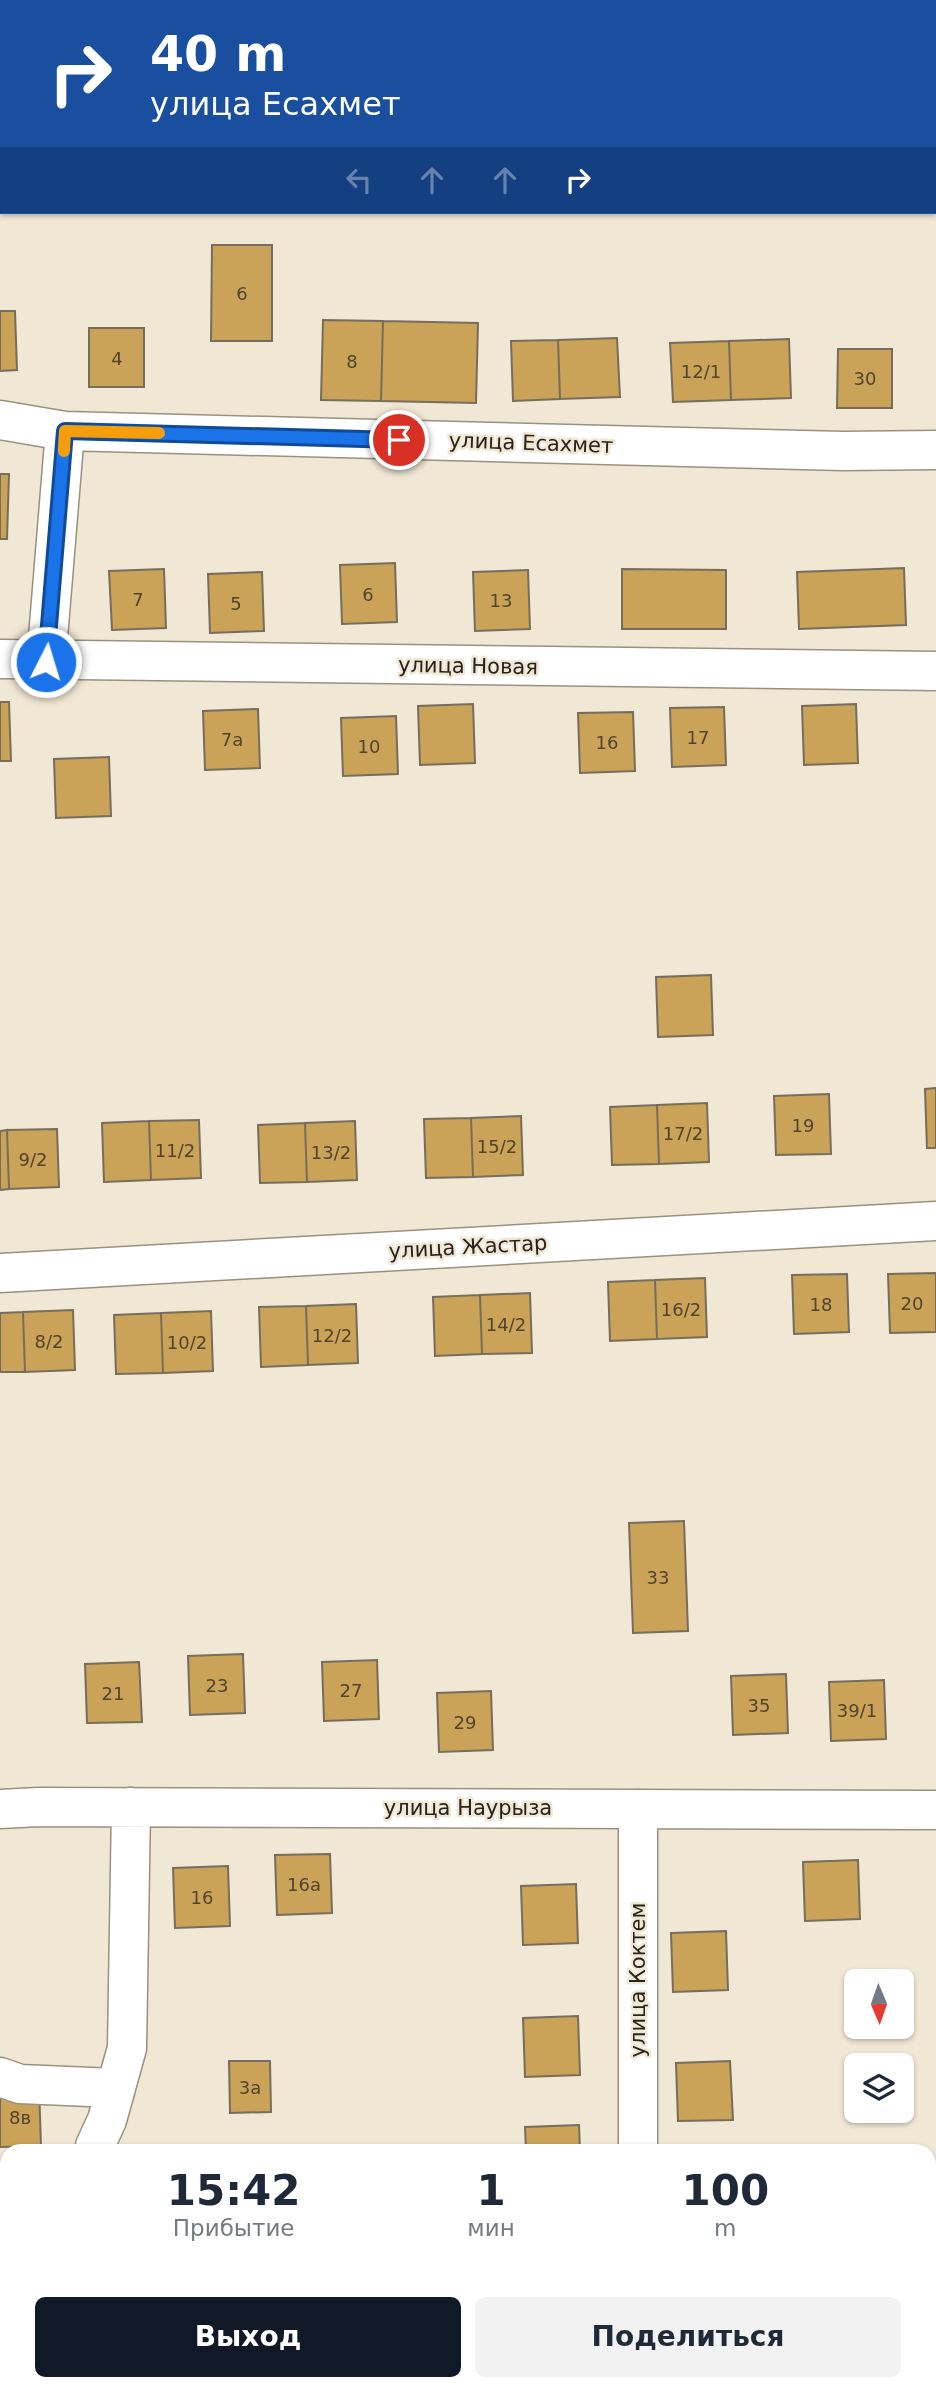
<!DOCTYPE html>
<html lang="ru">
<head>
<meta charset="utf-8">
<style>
	:root { --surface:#fff; --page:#f2f2f3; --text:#1f2937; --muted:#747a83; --accent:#111827 }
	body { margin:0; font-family:"DejaVu Sans",sans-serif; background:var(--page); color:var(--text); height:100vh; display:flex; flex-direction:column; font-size:26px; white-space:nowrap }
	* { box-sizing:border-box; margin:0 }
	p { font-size:23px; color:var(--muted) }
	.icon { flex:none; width:38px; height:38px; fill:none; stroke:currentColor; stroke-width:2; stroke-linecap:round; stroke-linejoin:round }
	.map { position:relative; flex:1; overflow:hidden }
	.panel { position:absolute; left:0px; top:2144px; width:936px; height:247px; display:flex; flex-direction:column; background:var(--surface); border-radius:21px 21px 0 0; box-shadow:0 2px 5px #0004 }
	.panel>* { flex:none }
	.top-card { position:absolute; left:0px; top:0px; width:936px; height:214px; box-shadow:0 2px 5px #0004; background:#1a4fa0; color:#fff; overflow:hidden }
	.needle { width:46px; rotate:178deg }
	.controls { position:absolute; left:844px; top:1969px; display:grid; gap:14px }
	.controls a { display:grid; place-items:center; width:70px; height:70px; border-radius:10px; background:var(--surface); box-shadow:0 2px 5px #0004; font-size:35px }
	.pin { position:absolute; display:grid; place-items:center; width:60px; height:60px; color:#fff; margin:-30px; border:4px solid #fff; border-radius:50%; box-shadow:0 2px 7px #0007 }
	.me { position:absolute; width:77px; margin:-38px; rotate:5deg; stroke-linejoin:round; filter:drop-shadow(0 0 5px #0008) }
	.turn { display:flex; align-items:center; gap:24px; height:147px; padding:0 35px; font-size:32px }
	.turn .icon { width:91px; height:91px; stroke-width:2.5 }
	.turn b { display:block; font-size:49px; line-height:60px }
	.lanes { display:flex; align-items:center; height:66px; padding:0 35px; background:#0003; justify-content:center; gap:35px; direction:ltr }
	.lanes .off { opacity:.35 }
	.eta { display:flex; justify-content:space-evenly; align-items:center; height:119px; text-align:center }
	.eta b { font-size:42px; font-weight:600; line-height:49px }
	.cta { display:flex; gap:14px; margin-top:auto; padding:14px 35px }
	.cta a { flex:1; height:80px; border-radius:10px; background:var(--accent); color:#fff; font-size:28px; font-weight:600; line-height:80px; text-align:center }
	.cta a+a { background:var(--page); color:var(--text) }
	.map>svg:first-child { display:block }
</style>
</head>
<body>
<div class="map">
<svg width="936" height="2390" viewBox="0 0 936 2390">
	<rect width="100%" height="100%" fill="#f1e7d5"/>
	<path fill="#caa359" stroke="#766d5d" stroke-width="2" d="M212 245H272V341H211Z
		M0 311H15L17 370 0 371Z
		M323 320 383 321 381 401 321 400Z
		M383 321 478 323 476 403 381 401Z
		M89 328H144V387H89Z
		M617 338 620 397 560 399 558 340Z
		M789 339 791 398 731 400 729 341Z
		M558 340 560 399 513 401 511 341Z
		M729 341 731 400 673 402 670 343Z
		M838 349H892V408H837Z
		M0 474H9L7 539H0Z
		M395 563 397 622 342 624 340 565Z
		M904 568 906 625 799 629 797 572Z
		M164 569 166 628 112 630 109 571Z
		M622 569 726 570V629H622Z
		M528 570 530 629 475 631 473 572Z
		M262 572 264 631 210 633 208 574Z
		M0 702H9L11 761H0Z
		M473 704 475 763 420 765 418 706Z
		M856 704 858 763 804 765 802 706Z
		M724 707 726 765 672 767 670 708Z
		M258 709 260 768 205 770 203 711Z
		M633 712 635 771 580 773 578 713Z
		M396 716 398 774 343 776 341 718Z
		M109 757 111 816 56 818 54 759Z
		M711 975 713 1035 658 1037 656 977Z
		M936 1088V1148H927L925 1089Z
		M829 1094 831 1154 776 1155 774 1096Z
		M707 1103 709 1162 659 1164 657 1105Z
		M657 1105 659 1164 612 1165 610 1107Z
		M521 1116 523 1175 473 1177 471 1118Z
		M471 1118 473 1177 426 1178 424 1119Z
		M199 1120 201 1178 151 1180 149 1121Z
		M149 1121 151 1180 104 1182 102 1123Z
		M355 1121 357 1180 307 1182 305 1123Z
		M305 1123 307 1182 260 1183 258 1125Z
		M57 1129 59 1187 9 1189 7 1130Z
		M7 1130 9 1189 0 1190V1131Z
		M936 1273V1332L890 1333 888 1274Z
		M847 1274 849 1332 794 1334 792 1275Z
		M705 1278 707 1337 657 1339 655 1280Z
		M655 1280 657 1339 610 1341 608 1282Z
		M530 1293 532 1353 482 1354 480 1295Z
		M480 1295 482 1354 435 1356 433 1297Z
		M356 1304 358 1363 308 1365 306 1306Z
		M306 1306 308 1365 261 1367 259 1307Z
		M73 1310 75 1370 25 1372 23 1312Z
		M211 1311 213 1371 163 1373 161 1313Z
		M23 1312 25 1372H0V1313Z
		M161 1313 163 1373 116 1374 114 1315Z
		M684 1521 688 1631 633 1633 629 1523Z
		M243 1654 245 1713 190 1715 188 1656Z
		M377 1660 379 1719 324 1721 322 1662Z
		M139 1662 142 1722 87 1723 85 1664Z
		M786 1674 788 1733 733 1735 731 1676Z
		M884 1680 886 1739 831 1741 829 1682Z
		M491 1691 493 1750 439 1752 437 1693Z
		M330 1854 332 1913 277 1915 275 1855Z
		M858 1860 860 1919 805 1921 803 1862Z
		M228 1866 230 1926 175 1928 173 1868Z
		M576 1884 578 1943 523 1945 521 1886Z
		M726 1931 728 1990 673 1992 671 1933Z
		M578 2016 580 2075 525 2077 523 2018Z
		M229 2061H270L271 2112 230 2113Z
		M730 2061 733 2120 678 2121 676 2063Z
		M39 2087 41 2146 0 2147V2088Z
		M579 2125 580 2151H526L525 2127Z
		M0 2193H7V2252H0Z
		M499 2384H554L555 2390H500Z
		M671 2384H726V2390H671Z"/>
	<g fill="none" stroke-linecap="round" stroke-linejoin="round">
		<g stroke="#99907f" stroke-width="41">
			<path id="minor" d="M0 420 65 431 843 451 936 450
				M0 659 936 671
				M46 662 65 431
				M0 1273 936 1221
				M0 1809 39 1807 936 1810
				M0 2077 20 2084 114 2088
				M95 2151V2146L107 2120 127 2048 131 1807
				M638 2151V1809
				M104 2384V2390
				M638 2390V2384"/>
		</g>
		<use href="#minor" stroke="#fff" stroke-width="38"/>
	</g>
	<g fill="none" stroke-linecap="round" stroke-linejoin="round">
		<g stroke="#114b97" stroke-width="18">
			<path id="route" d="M46 662 65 431 399 440"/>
		</g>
		<use href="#route" stroke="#1a73e8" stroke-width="12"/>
		<path stroke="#f59e0b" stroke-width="12" d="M64 451 65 431 159 433"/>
	</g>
	<g text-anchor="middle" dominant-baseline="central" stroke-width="5" stroke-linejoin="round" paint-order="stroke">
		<g font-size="18" fill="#50442c">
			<text x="242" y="293">6</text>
			<text x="117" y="358">4</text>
			<text x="352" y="361">8</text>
			<text x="701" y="371">12/1</text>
			<text x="865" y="378">30</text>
			<text x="368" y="594">6</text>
			<text x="138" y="599">7</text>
			<text x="501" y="600">13</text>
			<text x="236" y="603">5</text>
			<text x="698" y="737">17</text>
			<text x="232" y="739">7а</text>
			<text x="607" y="742">16</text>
			<text x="369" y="746">10</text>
			<text x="803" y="1125">19</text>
			<text x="683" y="1133">17/2</text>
			<text x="497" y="1146">15/2</text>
			<text x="175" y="1150">11/2</text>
			<text x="331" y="1152">13/2</text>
			<text x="33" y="1159">9/2</text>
			<text x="912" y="1303">20</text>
			<text x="821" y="1304">18</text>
			<text x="681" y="1309">16/2</text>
			<text x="506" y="1324">14/2</text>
			<text x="332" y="1335">12/2</text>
			<text x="49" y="1341">8/2</text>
			<text x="187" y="1342">10/2</text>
			<text x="658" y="1577">33</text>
			<text x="217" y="1685">23</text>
			<text x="351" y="1690">27</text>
			<text x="113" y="1693">21</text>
			<text x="759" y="1705">35</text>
			<text x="857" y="1710">39/1</text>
			<text x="465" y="1722">29</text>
			<text x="304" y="1884">16а</text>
			<text x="202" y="1897">16</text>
			<text x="250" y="2087">3а</text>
			<text x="20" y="2117">8в</text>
		</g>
		<g font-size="21" fill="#28241d" stroke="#f1e7d5">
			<text transform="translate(531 443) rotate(2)">улица Есахмет</text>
			<text transform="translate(468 666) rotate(1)">улица Новая</text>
			<text transform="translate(468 1247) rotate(-3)">улица Жастар</text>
			<text x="468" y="1808">улица Наурыза</text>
			<text transform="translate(638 1980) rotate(-90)">улица Коктем</text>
		</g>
	</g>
</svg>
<div class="controls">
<a><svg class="needle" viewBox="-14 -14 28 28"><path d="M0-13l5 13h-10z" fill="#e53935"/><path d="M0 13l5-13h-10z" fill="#747a83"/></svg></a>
<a><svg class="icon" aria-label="layers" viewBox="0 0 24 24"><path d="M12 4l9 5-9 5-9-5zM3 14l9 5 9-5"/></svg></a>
</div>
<div class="pin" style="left:399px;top:440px;background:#d93025"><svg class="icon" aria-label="arrive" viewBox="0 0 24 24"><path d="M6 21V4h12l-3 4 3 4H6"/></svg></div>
<svg class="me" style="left:46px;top:662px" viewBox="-20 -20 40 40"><circle r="17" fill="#1a73e8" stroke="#fff" stroke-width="3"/><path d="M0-11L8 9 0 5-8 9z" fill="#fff"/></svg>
<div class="top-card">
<div class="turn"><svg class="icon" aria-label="right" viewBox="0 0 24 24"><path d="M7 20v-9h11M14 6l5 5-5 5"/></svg><div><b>40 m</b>улица Есахмет</div></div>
<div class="lanes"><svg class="icon off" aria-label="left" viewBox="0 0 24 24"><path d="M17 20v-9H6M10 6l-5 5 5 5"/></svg><svg class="icon off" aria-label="ahead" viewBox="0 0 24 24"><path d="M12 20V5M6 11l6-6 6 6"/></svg><svg class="icon off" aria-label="ahead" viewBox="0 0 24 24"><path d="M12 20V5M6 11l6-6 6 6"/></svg><svg class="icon" aria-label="right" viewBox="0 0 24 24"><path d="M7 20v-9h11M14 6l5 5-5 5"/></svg></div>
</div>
<section class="panel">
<div class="eta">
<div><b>15:42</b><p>Прибытие</p></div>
<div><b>1</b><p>мин</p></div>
<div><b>100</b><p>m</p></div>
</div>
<div class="cta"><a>Выход</a><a>Поделиться</a></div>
</section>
</div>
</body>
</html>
